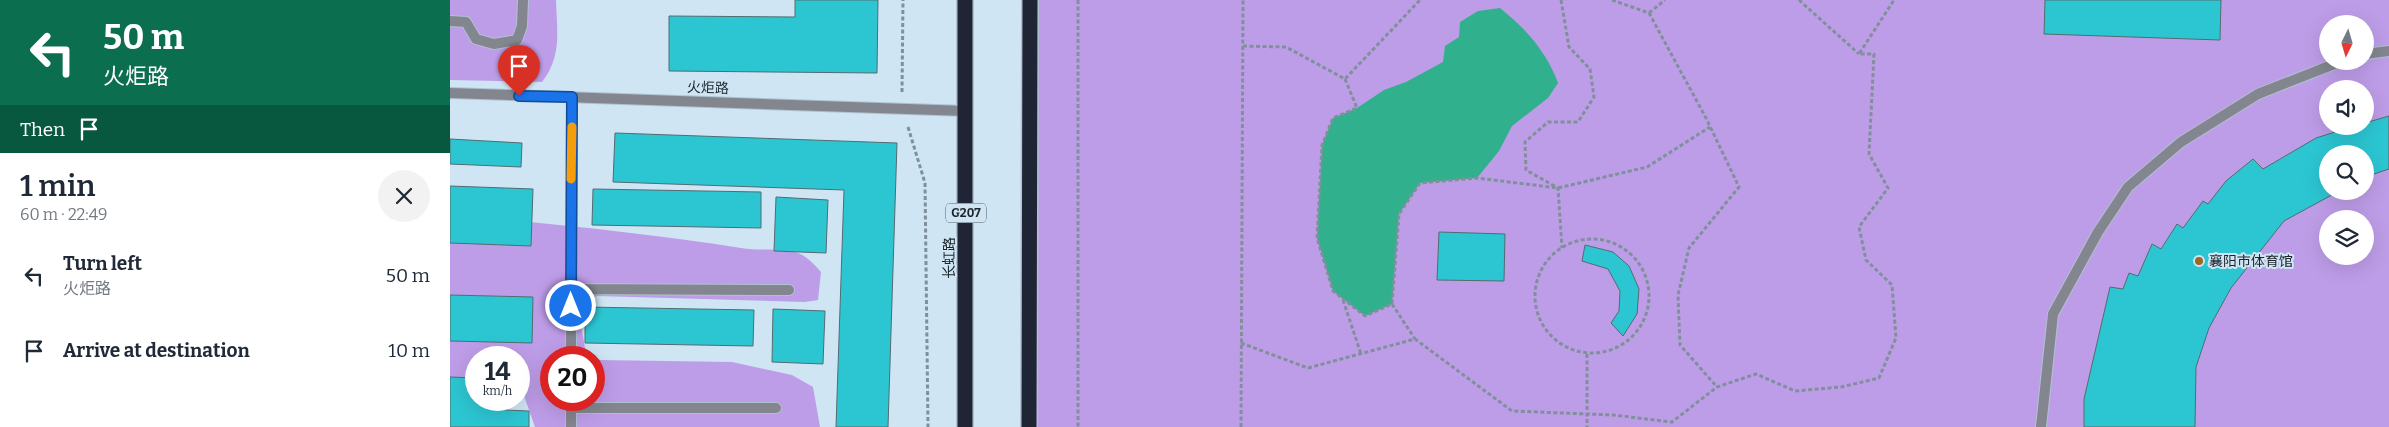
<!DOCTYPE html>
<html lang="en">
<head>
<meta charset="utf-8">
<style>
	:root { --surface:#fff; --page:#f2f2f3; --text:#1f2937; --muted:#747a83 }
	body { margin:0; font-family:Bitter,"Noto Sans SC",serif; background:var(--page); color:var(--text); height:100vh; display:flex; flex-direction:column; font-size:19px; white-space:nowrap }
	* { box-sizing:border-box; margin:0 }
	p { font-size:16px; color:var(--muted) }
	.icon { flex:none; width:28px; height:28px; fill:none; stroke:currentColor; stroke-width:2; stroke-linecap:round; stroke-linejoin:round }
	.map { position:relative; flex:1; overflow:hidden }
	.panel { display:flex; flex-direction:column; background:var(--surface); width:450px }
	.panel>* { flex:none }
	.guide { background:#0b6e4f; color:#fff; overflow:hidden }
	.needle { width:32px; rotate:185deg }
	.fabs { position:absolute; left:1869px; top:15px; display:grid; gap:10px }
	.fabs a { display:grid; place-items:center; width:55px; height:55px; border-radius:50%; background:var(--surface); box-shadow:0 5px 20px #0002; font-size:25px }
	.speed { position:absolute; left:15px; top:346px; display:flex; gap:10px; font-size:25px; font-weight:700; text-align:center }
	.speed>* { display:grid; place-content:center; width:65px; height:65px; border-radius:50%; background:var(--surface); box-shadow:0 5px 20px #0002; line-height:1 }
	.speed small { font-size:12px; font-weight:400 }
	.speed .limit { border:8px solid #d22; background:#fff; color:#111 }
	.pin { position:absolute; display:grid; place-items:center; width:42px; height:42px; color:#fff; margin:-51px -21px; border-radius:50% 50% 50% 0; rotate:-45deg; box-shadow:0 0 5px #0007 }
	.pin .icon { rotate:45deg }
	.me { position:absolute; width:55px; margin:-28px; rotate:0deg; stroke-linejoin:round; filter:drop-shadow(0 0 4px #0008) }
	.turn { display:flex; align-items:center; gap:18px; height:105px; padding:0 20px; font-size:22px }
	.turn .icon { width:65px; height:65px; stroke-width:2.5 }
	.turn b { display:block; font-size:35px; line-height:42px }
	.then { display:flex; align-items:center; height:48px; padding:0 20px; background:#0003; gap:10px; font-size:19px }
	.round { display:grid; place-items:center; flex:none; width:52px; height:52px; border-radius:26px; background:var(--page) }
	.summary { display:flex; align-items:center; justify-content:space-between; height:85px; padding:0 20px }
	h1 { font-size:30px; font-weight:600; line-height:38px }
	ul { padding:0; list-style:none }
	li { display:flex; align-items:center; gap:15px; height:75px; padding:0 20px }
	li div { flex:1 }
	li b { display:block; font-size:19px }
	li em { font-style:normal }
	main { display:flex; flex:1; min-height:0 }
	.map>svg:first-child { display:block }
</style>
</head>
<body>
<main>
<section class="panel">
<div class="guide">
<div class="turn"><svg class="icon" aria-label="left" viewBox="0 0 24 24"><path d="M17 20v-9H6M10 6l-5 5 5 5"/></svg><div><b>50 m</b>火炬路</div></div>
<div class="then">Then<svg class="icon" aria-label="arrive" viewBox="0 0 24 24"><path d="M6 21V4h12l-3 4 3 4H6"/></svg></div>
</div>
<div class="summary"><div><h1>1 min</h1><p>60 m · 22:49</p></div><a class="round"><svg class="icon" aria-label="close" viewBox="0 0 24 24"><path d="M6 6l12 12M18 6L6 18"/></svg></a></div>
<ul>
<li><svg class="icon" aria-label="left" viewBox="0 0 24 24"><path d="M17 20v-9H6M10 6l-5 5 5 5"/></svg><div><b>Turn left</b><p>火炬路</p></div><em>50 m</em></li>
<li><svg class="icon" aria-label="arrive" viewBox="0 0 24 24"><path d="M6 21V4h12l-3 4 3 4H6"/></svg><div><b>Arrive at destination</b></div><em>10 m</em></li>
</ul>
</section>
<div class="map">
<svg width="1939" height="427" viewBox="0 0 1939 427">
	<rect width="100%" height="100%" fill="#cfe5f4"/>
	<path fill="#be9de8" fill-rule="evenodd" d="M0 0H106C107 32 112 56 92 82L0 80Z
		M580 0H1939V427H579ZM1878 24H1915V61H1878ZM1878 89H1915V126H1878ZM1878 154H1915V191H1878ZM1878 219H1915V256H1878Z
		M0 215C97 223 194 233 291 248 308 251 327 248 344 252 355 254 364 264 371 272L368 300 355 302 147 296 134 301 130 319 135 348 150 360 282 362 342 375 363 387 370 427H85L74 396 69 395V358H26V390L0 388ZM101 358H144V400H101Z"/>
	<path fill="#30b08d" d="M1050 8C1075 28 1097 52 1108 83L1098 98 1062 126 1049 151 1027 178 970 183 949 214 942 304 915 316 883 291 867 238 872 145 883 118 907 108 934 90 956 82 993 62 995 46 1009 37 1010 22 1028 11Z"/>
	<path fill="#2cc6d3" stroke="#526c6f" d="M345 0H428L427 73 219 71V16L345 17Z
		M1595 0H1771L1770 40 1594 34Z
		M1939 116V169L1915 177V154H1878V191H1889L1834 221 1781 288 1759 328 1746 367 1745 427H1634V399L1660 287 1673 289 1679 273 1688 276 1702 244 1711 249 1727 224 1733 228 1753 201 1758 204 1776 181 1803 159 1813 169 1866 138 1904 126H1915V123Z
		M165 133 447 143 438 427H386L394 190 163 182Z
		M0 139 72 143 71 167 0 164Z
		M0 186 83 189 81 246 0 243Z
		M143 189 311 192V228L142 225Z
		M326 197 378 200 376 253 324 251Z
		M989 232 1055 234 1054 281 987 280Z
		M1135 245 1163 252 1179 266 1189 289 1187 314 1173 336 1161 323 1169 311 1170 291 1158 269 1132 261Z
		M0 295 83 297 82 343 0 341Z
		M135 307 304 310 303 346 135 343Z
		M323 309 375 311 373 364 322 362Z
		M0 377 26 378V400H55V410L79 411V427H0Z"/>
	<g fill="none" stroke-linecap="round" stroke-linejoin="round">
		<g stroke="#afc2d0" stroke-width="12">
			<path id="lane" d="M0 21 16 22 26 39 44 44 67 40 72 26 73 0
				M121 289 339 290
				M121 358 122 97
				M121 408H326
				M121 427V400"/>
		</g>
		<g stroke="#afc2d0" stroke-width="12">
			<path id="street" d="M1915 54 1939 51
				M0 93 516 111
				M1591 427 1603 314 1648 232 1678 187 1731 142 1808 94 1892 61"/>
		</g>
		<g stroke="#afc2d0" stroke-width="18">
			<path id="highway" d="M515 0V427
				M579 427 580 0"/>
		</g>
		<path stroke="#80909b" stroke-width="3" stroke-dasharray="4 2.5" stroke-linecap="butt" d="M628 0V427
			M1111 0 1119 47 1140 69 1144 97 1128 122H1098L1075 142 1076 170 1108 188 1112 248
			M1162 0 1199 13 1256 118 1289 187 1239 248 1228 295 1230 345 1267 387
			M1349 0 1409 54
			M1199 13 1215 0
			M793 46 836 47 895 79 970 0
			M895 79 907 108 883 118 872 145 867 238 883 291 915 316 942 304 949 214 970 183 1027 178 1108 188 1197 167 1260 127
			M452 92 453 0
			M458 127 475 183 478 427
			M1085 296a57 57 0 1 1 114 0a57 57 0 1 1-114 0Z
			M893 300 911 354
			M942 304 965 339
			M791 343 858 368 965 339 1062 411 1163 415 1222 422 1267 387 1306 374 1345 391 1391 387 1429 378 1446 338 1442 285 1416 260 1409 227 1438 188 1419 154 1424 54H1409L1444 0
			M1137 354V427
			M791 427 793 0"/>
		<use href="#lane" stroke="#83868f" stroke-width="10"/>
		<use href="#street" stroke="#83868f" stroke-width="10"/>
		<use href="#highway" stroke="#202536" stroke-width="15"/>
	</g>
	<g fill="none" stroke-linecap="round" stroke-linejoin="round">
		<g stroke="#114b97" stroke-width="12">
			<path id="route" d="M69 96 122 97 121 306"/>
		</g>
		<use href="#route" stroke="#1a73e8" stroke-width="9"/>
		<path stroke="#f59e0b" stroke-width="9" d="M121 179 122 127"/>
	</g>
	<circle fill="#9d6820" stroke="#cfe5f4" stroke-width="2" cx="1749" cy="261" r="5"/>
	<g text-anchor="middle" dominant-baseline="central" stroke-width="4" stroke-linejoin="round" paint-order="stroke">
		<rect fill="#cfe5f4" stroke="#525f67" stroke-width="1" x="496" y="203.5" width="40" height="19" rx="4"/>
		<g font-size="12" font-weight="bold" fill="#1d252b">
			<text x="516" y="213">G207</text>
		</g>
		<g font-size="14" fill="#1d252b" stroke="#cfe5f4">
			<text transform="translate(258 88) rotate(2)">火炬路</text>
			<text transform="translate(499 258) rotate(-90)">长虹路</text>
		</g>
		<g font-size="14" fill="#1d252b" stroke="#cfe5f4" text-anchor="start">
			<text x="1759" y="261">襄阳市体育馆</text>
		</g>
	</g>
</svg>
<div class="fabs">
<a><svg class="needle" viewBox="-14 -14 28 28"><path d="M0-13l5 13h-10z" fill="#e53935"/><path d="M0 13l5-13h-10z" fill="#747a83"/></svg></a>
<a><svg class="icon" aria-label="sound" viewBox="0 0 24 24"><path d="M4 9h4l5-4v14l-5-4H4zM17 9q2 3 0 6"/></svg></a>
<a><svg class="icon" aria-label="search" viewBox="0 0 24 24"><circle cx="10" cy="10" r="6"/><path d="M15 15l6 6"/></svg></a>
<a><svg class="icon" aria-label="layers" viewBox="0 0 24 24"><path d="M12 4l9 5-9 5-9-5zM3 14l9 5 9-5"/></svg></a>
</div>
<div class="speed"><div>14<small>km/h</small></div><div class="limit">20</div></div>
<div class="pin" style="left:69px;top:96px;background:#d93025"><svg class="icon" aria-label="arrive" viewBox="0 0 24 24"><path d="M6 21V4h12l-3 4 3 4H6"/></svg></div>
<svg class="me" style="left:121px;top:306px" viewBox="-20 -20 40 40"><circle r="17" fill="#1a73e8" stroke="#fff" stroke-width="3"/><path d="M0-11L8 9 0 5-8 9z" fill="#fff"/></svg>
</div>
</main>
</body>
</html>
